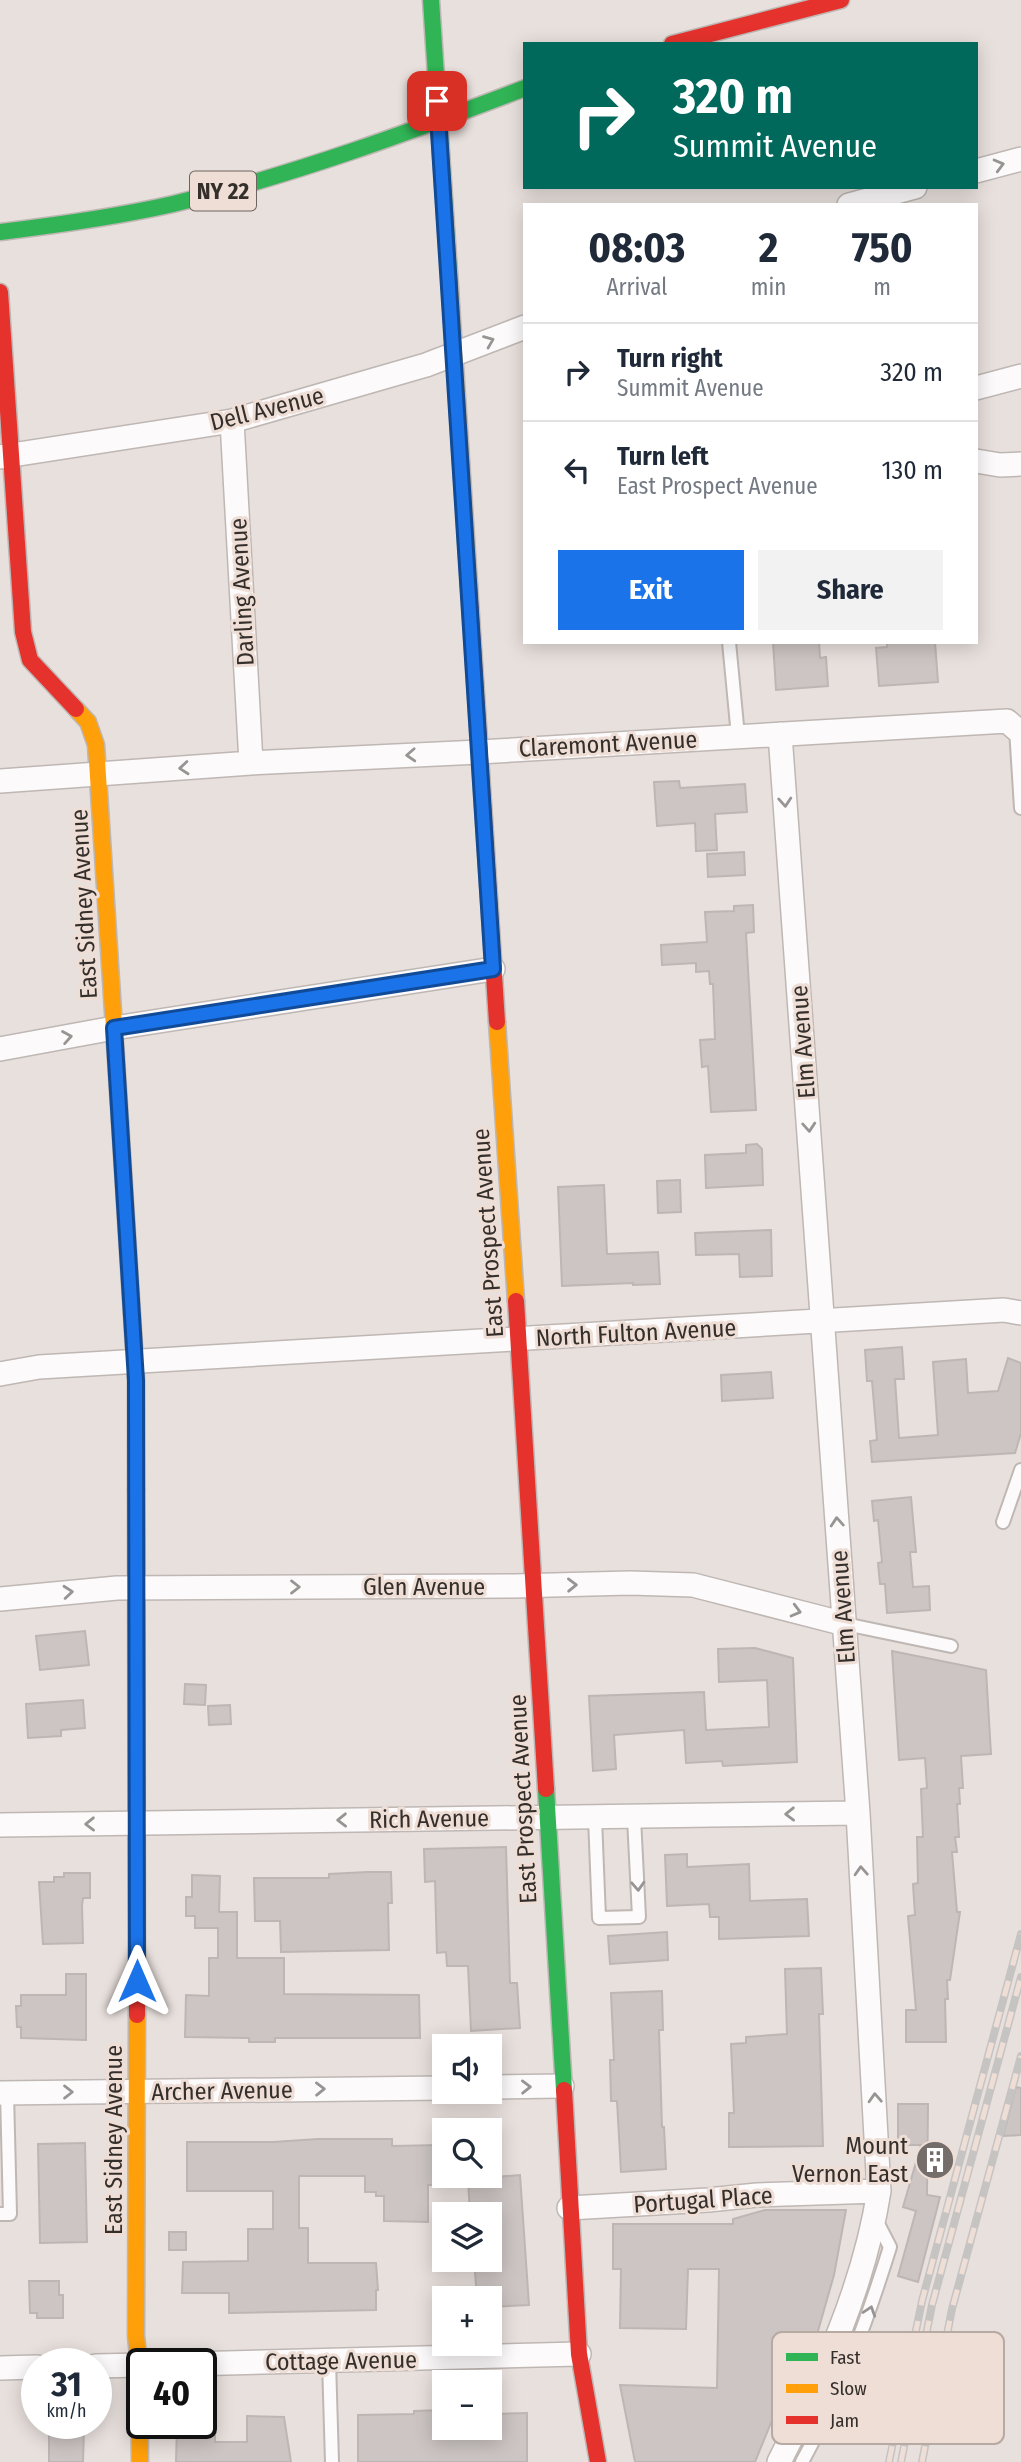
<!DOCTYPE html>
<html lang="en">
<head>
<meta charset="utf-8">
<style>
	:root { --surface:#fff; --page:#f2f2f3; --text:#1f2937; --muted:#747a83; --line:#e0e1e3; --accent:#1a73e8 }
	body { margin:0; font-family:"Fira Sans Condensed",sans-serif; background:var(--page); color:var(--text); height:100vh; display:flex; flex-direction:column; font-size:26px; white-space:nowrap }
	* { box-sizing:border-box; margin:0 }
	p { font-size:23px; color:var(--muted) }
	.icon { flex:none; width:38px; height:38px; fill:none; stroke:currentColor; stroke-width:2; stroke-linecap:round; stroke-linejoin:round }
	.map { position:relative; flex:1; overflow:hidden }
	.side { position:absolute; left:523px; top:203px; width:455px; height:441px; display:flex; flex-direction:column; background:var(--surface); border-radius:0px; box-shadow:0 4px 18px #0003 }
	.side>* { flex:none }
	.banner { position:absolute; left:523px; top:42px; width:455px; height:147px; border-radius:0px; box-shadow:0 4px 18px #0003; background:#00695c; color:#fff; overflow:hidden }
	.buttons { position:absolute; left:432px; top:2034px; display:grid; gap:14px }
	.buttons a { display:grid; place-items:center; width:70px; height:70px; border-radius:0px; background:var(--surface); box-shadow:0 4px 18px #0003; font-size:35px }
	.speed { position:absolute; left:21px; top:2348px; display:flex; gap:14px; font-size:35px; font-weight:700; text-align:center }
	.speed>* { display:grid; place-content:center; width:91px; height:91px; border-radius:50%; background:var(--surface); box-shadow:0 4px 18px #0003; line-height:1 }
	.speed small { font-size:18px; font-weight:400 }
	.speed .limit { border:4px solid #111; border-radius:10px; background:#fff; color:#111 }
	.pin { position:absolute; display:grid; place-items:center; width:60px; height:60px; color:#fff; margin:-30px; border-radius:14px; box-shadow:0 4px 10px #0006 }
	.me { position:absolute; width:77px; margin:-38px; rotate:0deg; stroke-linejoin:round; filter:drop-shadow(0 0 5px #0008) }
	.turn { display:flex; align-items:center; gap:24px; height:147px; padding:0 35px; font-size:32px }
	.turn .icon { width:91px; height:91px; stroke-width:2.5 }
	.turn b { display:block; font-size:49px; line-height:60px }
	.eta { display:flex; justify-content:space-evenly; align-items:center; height:119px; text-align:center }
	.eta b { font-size:42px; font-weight:700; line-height:49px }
	.action { display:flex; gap:14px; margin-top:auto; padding:14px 35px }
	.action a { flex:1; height:80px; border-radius:0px; background:var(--accent); color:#fff; font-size:28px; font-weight:700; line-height:80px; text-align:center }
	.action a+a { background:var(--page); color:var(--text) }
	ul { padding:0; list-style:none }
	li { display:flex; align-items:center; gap:21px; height:98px; padding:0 35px; border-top:2px solid var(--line) }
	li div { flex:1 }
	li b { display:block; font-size:26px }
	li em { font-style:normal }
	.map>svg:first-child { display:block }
</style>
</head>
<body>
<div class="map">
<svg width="1021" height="2462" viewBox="0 0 1021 2462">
	<rect width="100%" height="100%" fill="#e8e0dc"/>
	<path fill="#ccc5c3" stroke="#bdb6b4" stroke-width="2" d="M773 642H819L820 658 826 657 828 686 776 690Z
		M887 642H935L938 682 879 686 876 648 887 647Z
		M679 781 680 788 745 784 747 812 715 814 717 850 696 851 695 823 657 826 654 782Z
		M744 852 745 875 708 877 707 854Z
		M753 905 754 932 746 933 756 1110 711 1112 708 1066 702 1067 700 1040 715 1039 713 984H710L709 971 696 972V963L662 965 661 945 707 942 705 912 734 911V906Z
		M757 1144 762 1149 763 1185 706 1188 705 1155 746 1153V1145Z
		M680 1180 681 1212 658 1213 657 1181Z
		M604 1185 607 1254 658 1252 660 1284 633 1285V1283L562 1286 558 1187Z
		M771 1230 772 1276 740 1277 739 1254 696 1255 695 1233Z
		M902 1347 904 1379H895L899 1438 938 1435 933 1362 966 1359 968 1393 998 1391 1008 1358 1021 1363V1433L1015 1453 872 1462 870 1441 877 1440 872 1381H867L865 1350Z
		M771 1372 773 1398 722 1401 721 1375Z
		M911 1497 916 1552H910L913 1587 929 1586 930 1610 887 1613 885 1584H880L878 1563 882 1562 878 1520 874 1521 872 1501Z
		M85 1631 89 1665 40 1670 36 1636Z
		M755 1648 793 1658 797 1762 723 1766 722 1761 686 1763 684 1730 614 1735 616 1769 593 1771 589 1696 704 1692 706 1730 769 1727 767 1680 719 1682 718 1649Z
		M892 1651 986 1670 991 1754 961 1756 963 1788H959L960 1804H957L959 1837H955L957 1852H952L957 1912H960L950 1980H947L948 1999H945L946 2042H906V2010H916L908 1916 915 1915 913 1884 918 1883 917 1837H923L921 1789 927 1788 925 1758 899 1760Z
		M185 1684 206 1685 205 1705 184 1704Z
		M83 1700 85 1728 61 1730V1736L28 1738 26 1704Z
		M230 1705 231 1724 209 1725 208 1706Z
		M506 1847 510 1983H517L520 2028 471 2031 468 1966H447L446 1952 437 1953 435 1881 425 1882 424 1849Z
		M687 1854V1867L749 1864 750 1901 807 1899 809 1936 719 1939V1917H710L709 1904 667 1906 665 1855Z
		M367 1872H391L392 1903H388L389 1950 281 1952 280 1921H255L254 1878H329V1874Z
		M64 1873H90V1898H83L82 1905 83 1943 43 1944 39 1882H54V1877H64Z
		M192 1875 220 1876 219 1912H237V1958H284V1994L419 1995 420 2038H275V2042H249V2038L185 2037 186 1995 209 1996V1958H218V1928H195V1916H186V1897H192Z
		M667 1932 668 1960 610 1964 608 1936Z
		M821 1968 823 2014H819L823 2146 729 2147V2113H734L731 2044 746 2043V2037L787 2034 785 1969Z
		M66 1974H86V2040L21 2038V2027H17L16 2006H21V1995H66Z
		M662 1991 663 2030H659L662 2127H664L666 2169 621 2172 617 2101H611L610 2060H614L611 1993Z
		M1016 2087 1021 2088V2135L1003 2136Z
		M898 2104H928L927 2195 940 2197 918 2282 898 2276 916 2211 903 2207 921 2145H898Z
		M318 2139H392V2146L440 2145 439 2185H428V2222L384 2221V2196H376V2192H365V2176H299V2228H308V2263H376L378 2290H376V2310L229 2313V2293H182L183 2262 248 2261V2229H273V2191H187V2142H273Z
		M85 2143 87 2242 40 2243 38 2144Z
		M520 2175 529 2305 490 2307V2298H477L474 2259H490V2214H470L468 2179Z
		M765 2210H846L834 2275 816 2338 799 2386H786L755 2462H635L620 2385 717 2388 719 2269H688L686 2329 620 2328 621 2269H613V2224H733V2219Z
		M169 2232H186V2250H169Z
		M29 2281H59V2295H63V2318H37V2313H30Z
		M444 2410V2427H490V2414L527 2413V2462H358V2415L414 2414V2411Z
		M247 2416 284 2417 291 2462H176L177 2424H215V2442H247Z
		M49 2426 84 2427 83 2462H49Z"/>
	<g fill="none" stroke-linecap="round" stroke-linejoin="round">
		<g stroke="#beb7b4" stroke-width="16">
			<path id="lane" d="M729 642 738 736
				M1016 729 1021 808
				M1003 1522 1021 1470
				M845 1624 951 1646
				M595 1818 599 1918 639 1917 634 1818
				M0 2214H10L7 2093
				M329 2361 332 2462
				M802 2462C841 2392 866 2324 890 2247L875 2218"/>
		</g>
		<g stroke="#beb7b4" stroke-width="26">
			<path id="street" d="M976 171 1021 159
				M849 205 915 187
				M976 388 1021 376
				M232 421 251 763
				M0 457 232 421 426 365 525 327
				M976 461 1000 465 1021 464
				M0 781 251 763 479 752 1007 721 1016 729 1021 730
				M0 1049 114 1028 493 969
				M0 1374 39 1367 1004 1310 1021 1313
				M0 1599 117 1588 514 1586 630 1583 693 1585 845 1624
				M0 1825 858 1813
				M490 2087 562 2086
				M0 2093 444 2088
				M569 2208 708 2200 757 2195 879 2191
				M187 2364 579 2354
				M96 2366 142 2365
				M0 2368 37 2367
				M779 2462C823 2376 864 2287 879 2191L858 1813 780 734"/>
		</g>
		<g stroke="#beb7b4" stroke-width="19">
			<path id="fast" d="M431 0 450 288
				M0 232C58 225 116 217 173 204 293 175 410 132 525 88
				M120 1122 136 1380V1489
				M546 1789 564 2090"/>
		</g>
		<g stroke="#beb7b4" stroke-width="19">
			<path id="slow" d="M450 288 469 585
				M76 709 88 722 96 745 120 1122
				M497 1022 516 1301
				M137 2015 136 2336 139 2365 140 2462"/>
		</g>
		<g stroke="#beb7b4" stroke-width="19">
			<path id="jam" d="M672 44 841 0
				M0 292 23 632 30 660 76 709
				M469 585 497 1022
				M516 1301 546 1789
				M136 1489 137 2015
				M564 2090 579 2354 598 2462"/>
		</g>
		<use href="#lane" stroke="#fcfafa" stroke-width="12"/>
		<use href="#street" stroke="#fcfafa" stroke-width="23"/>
		<use href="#fast" stroke="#30b455" stroke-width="16"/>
		<use href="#slow" stroke="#ff9f0a" stroke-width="16"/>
		<use href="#jam" stroke="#e5322d" stroke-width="16"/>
		<g stroke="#c6c4c3" stroke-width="8">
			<path id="rail" d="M889 2462 922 2301 1021 1934
				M901 2462 932 2305 1021 1977
				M922 2462 952 2309 1021 2056"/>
		</g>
		<use href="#rail" stroke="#eeded6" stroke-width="5" stroke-dasharray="16" stroke-linecap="butt"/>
	</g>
	<defs><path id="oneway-chevron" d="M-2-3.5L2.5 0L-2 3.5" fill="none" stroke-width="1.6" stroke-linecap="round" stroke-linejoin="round" transform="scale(1.75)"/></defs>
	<g stroke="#989493">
		<use href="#oneway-chevron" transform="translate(999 165) rotate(-15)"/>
		<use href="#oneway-chevron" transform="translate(489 341) rotate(-22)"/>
		<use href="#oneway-chevron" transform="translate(411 755) rotate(177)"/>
		<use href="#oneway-chevron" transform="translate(184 768) rotate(175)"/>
		<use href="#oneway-chevron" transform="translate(785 802) rotate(86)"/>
		<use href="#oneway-chevron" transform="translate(67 1037) rotate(-10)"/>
		<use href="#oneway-chevron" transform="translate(809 1127) rotate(86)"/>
		<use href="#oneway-chevron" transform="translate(837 1522) rotate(-94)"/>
		<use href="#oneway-chevron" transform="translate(572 1585) rotate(-1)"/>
		<use href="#oneway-chevron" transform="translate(295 1587)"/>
		<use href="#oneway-chevron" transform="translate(68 1592) rotate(-5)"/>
		<use href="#oneway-chevron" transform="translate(796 1611) rotate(15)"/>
		<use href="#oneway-chevron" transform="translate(790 1814) rotate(179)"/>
		<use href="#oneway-chevron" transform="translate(342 1820) rotate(179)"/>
		<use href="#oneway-chevron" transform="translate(90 1824) rotate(179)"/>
		<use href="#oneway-chevron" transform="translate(861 1871) rotate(-93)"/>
		<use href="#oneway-chevron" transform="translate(638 1886) rotate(87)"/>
		<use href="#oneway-chevron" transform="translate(526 2087) rotate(-1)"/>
		<use href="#oneway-chevron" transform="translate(320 2089) rotate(-1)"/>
		<use href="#oneway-chevron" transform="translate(68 2092)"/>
		<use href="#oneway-chevron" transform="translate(875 2098) rotate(-93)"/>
		<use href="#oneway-chevron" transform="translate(870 2311) rotate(-72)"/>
	</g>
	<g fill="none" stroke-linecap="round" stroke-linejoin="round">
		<g stroke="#114b97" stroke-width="18">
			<path id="route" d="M137 1981 136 1380 114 1028 493 969 437 101"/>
		</g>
		<use href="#route" stroke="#1a73e8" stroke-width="12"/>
	</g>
	<defs>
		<g id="building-disc" transform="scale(2.0125)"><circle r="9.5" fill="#746d6a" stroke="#eeded6"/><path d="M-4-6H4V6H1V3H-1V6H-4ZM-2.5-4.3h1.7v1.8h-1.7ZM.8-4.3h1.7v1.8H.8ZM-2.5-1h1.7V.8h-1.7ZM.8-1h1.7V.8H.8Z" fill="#fff"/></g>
	</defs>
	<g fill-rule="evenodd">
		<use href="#building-disc" x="935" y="2160"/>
	</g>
	<g text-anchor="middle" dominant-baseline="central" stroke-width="6" stroke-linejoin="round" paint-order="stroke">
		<rect fill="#eeded6" stroke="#6c645f" stroke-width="2" x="190" y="171.5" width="66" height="39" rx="5"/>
		<g font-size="23" font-weight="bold" fill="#352f2c">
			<text x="223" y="191">NY 22</text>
		</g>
		<g font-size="24" fill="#352f2c" stroke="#eeded6">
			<text transform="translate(267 409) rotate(-14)">Dell Avenue</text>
			<text transform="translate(242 592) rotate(-93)">Darling Avenue</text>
			<text transform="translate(608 744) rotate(-3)">Claremont Avenue</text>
			<text transform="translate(84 904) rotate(-93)">East Sidney Avenue</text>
			<text transform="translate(803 1042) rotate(-94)">Elm Avenue</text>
			<text transform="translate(488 1233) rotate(-94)">East Prospect Avenue</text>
			<text transform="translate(636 1333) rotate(-3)">North Fulton Avenue</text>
			<text x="424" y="1587">Glen Avenue</text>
			<text transform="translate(843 1607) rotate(-94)">Elm Avenue</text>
			<text transform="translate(523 1799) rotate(-93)">East Prospect Avenue</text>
			<text transform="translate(429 1819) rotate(-1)">Rich Avenue</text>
			<text transform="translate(222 2091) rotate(-1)">Archer Avenue</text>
			<text transform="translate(114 2140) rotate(-90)">East Sidney Avenue</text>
			<text transform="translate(703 2200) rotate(-4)">Portugal Place</text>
			<text transform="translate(341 2361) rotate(-1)">Cottage Avenue</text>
		</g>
		<g font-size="24" fill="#352f2c" stroke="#eeded6" text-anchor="end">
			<text x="908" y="2146">Mount<tspan x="908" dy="28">Vernon East</tspan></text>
		</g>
	</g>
	<rect x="772" y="2332" width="232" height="112" rx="10" fill="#eeded6" stroke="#b6aaa3" stroke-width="2"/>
	<rect x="786" y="2353" width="32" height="8" fill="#30b455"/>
	<rect x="786" y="2384" width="32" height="9" fill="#ff9f0a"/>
	<rect x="786" y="2416" width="32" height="8" fill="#e5322d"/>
	<g font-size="19" fill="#352f2c">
		<text x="830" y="2364">Fast</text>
		<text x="830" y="2395">Slow</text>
		<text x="830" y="2427">Jam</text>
	</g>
</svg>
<div class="buttons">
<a><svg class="icon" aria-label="sound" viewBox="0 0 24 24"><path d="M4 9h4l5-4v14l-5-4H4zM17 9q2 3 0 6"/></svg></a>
<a><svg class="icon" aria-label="search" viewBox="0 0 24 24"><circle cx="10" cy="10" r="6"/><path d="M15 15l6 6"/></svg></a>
<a><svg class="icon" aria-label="layers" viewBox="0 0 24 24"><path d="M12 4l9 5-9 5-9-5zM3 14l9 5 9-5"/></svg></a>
<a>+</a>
<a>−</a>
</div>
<div class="speed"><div>31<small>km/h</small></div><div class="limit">40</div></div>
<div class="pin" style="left:437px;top:101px;background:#d93025"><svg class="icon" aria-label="arrive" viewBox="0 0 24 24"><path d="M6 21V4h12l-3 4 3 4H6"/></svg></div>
<svg class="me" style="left:137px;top:1981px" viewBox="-20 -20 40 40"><path d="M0-17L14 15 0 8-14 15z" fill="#1a73e8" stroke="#fff" stroke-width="4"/></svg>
<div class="banner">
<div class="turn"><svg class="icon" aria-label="right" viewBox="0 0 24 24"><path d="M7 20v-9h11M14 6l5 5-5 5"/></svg><div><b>320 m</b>Summit Avenue</div></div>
</div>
<section class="side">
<div class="eta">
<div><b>08:03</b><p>Arrival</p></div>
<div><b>2</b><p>min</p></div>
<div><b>750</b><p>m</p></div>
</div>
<ul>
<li><svg class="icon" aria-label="right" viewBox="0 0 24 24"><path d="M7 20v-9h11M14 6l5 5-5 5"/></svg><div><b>Turn right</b><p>Summit Avenue</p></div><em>320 m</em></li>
<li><svg class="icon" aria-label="left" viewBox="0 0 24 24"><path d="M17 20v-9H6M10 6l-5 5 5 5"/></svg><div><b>Turn left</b><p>East Prospect Avenue</p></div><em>130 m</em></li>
</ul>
<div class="action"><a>Exit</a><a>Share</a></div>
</section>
</div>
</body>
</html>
